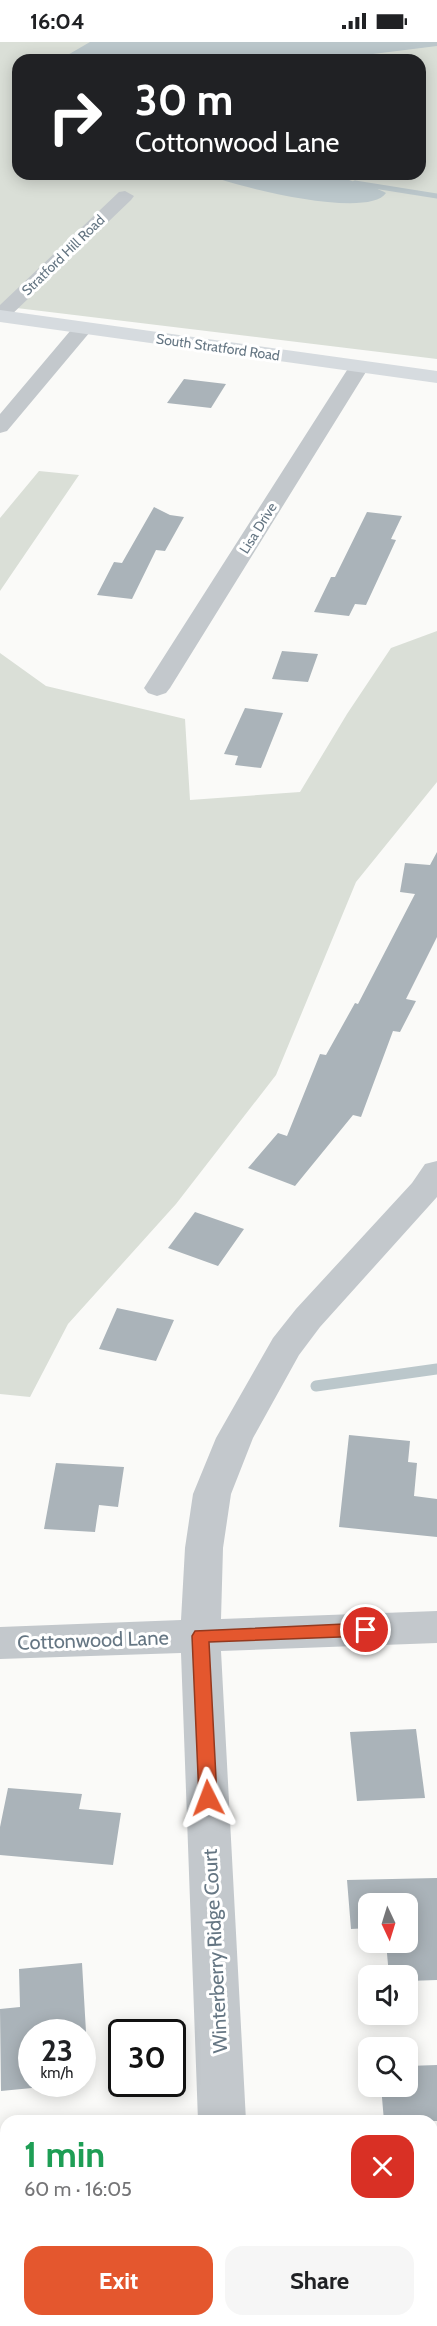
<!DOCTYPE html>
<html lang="en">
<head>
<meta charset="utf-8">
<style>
	:root { --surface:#fff; --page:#f6f6f6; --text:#202124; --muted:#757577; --accent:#e4572e }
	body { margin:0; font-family:Cabin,sans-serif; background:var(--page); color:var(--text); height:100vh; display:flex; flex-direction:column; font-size:22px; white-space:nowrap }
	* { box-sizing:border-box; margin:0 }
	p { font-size:20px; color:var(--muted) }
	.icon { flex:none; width:33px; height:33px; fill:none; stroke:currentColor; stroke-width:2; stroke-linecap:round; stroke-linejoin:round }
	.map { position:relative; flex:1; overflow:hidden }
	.drawer { position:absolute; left:0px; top:2073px; width:438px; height:212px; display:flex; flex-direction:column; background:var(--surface); border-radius:18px 18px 0 0; box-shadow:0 3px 15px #0003 }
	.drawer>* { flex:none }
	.top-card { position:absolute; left:12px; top:12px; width:414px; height:126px; border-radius:18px; box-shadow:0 3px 15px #0003; background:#202124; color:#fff; overflow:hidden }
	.needle { width:39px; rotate:176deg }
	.buttons { position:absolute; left:358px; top:1851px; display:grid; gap:12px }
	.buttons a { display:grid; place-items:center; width:60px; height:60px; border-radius:12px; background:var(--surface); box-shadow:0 3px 15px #0003; font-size:30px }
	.speed { position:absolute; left:18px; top:1977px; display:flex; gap:12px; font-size:30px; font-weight:700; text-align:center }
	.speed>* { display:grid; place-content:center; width:78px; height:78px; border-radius:50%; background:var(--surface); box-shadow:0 3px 15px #0003; line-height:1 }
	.speed small { font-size:15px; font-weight:400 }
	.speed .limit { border:3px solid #111; border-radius:9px; background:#fff; color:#111 }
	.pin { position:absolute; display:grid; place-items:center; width:51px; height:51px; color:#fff; margin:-26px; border:3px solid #fff; border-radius:50%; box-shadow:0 2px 6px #0007 }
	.me { position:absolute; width:66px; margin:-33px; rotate:357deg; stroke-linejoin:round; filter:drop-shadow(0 0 4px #0008) }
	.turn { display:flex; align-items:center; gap:21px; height:126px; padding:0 24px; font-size:27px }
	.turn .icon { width:78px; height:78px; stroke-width:2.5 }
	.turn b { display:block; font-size:42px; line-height:51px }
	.round { display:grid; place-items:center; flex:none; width:63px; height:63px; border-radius:18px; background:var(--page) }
	.overview { display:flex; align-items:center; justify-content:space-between; height:102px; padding:0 24px }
	h1 { font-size:36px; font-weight:700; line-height:45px; color:#1e9e55 }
	.cta { display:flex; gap:12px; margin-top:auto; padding:12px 24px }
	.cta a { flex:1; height:69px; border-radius:18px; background:var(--accent); color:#fff; font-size:24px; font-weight:700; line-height:69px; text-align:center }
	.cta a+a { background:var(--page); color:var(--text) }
	.status { display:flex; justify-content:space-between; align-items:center; height:42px; padding:0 30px; background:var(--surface); direction:ltr }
	.status svg { height:16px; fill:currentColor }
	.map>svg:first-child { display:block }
</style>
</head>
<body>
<div class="status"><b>16:04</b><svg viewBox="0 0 49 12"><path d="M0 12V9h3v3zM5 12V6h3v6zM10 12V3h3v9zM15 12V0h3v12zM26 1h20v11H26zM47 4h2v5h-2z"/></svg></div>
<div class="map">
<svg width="437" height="2284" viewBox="0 0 437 2284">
	<rect width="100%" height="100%" fill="#fafaf8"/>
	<path fill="#dadfd7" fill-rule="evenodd" d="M0 0H437V317L0 264ZM18 18H420V132H18Z
		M39 429 79 433 0 549V476Z
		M437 589V740L356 840 276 1033 176 1162 68 1282 30 1355 0 1352V611L46 644 185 677 190 758 300 750 347 672 391 606Z"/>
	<path fill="#bbc7cb" d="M90 0H437V4L325 18H59Z
		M206 132H336C341 138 373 143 386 151 368 178 233 144 206 132Z"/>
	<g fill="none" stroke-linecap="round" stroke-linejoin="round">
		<path stroke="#bbc7cb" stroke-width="5" d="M355 141 437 154"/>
		<path stroke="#bbc7cb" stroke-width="11" d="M316 1344 437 1327"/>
	</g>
	<path fill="#aab3b9" d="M184 337 226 342 211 366 167 361Z
		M154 465 170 473 184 475 165 509 156 508 132 557 97 553 114 520 122 521Z
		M367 470 402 474 391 497 396 498 366 563 355 562 349 574 314 570 331 535H335Z
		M282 609 318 612 308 640 272 637Z
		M245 666 283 671 261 726 235 723 238 714 224 712Z
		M437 810V895L406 957 416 959 400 990 393 989 361 1075 353 1073 295 1144 248 1126 278 1091 287 1094 320 1012 326 1013 355 961 358 962 415 852 400 850 405 821 430 823Z
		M195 1170 244 1187 218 1224 168 1206Z
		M117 1266 174 1278 156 1319 99 1307Z
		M349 1393 410 1399 408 1420 417 1421 414 1454 437 1457V1495L339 1485Z
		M56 1421 124 1425 118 1465 99 1463 95 1490 44 1487Z
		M416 1687 425 1756 357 1759 350 1690Z
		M8 1746 82 1752 79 1767 121 1771 113 1823 0 1813V1785Z
		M437 1836V1938L408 1939V1934H389L386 1900H408V1862H369V1886L351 1887 347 1838Z
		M82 1921 86 1990H32V2046L1 2049 0 1967 20 1965 19 1927Z
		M437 2023V2079H384L381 2044H408V2024Z"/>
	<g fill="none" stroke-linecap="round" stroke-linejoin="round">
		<path fill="#c3c8cc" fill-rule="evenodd" d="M125 149 134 154 131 158 7 277 0 279V263L119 150Z
			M83 280 90 282 93 286 90 290 7 389 0 391V372L76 282Z
			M359 319 366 321 369 325 170 646 166 651 157 654 148 651 144 646 349 325 352 321Z
			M437 1119V1155L320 1285 299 1313 253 1396 231 1452 223 1506 221 1577 437 1569V1601L221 1609 246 2079H198L181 1611 0 1617V1585L181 1578 185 1506 193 1452 216 1396 273 1296 296 1267 412 1141 425 1122Z
			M206 2278H257L258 2284H206Z"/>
		<path fill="#d6dbdf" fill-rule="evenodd" d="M0 268 437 329V341L0 280Z"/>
	</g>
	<path fill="#e4572e" stroke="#94391e" stroke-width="1.5" d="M366 1581 372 1583 374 1588 372 1593 366 1594 209 1600 217 1756 214 1761 208 1763 202 1761 199 1756 192 1594 195 1589Z"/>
	<g text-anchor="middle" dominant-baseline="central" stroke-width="6" stroke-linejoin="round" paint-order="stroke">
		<g font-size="14" fill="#657683" stroke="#fff">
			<text transform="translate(63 213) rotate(-44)">Stratford Hill Road</text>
			<text transform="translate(218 305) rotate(8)">South Stratford Road</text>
			<text transform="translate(258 486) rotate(-58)">Lisa Drive</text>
		</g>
		<g font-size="20" fill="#657683" stroke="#fff">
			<text transform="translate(93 1598) rotate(-2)">Cottonwood Lane</text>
			<text transform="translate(215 1909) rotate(-93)">Winterberry Ridge Court</text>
		</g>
	</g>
</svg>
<div class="buttons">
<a><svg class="needle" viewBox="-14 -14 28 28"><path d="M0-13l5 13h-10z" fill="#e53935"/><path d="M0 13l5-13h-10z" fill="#757577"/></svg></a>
<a><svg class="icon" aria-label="sound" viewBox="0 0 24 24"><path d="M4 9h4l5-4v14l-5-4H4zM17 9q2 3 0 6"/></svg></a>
<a><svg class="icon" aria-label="search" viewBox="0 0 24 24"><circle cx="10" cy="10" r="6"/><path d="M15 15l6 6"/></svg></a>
</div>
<div class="speed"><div>23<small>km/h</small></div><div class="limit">30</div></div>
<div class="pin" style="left:366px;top:1588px;background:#d93025"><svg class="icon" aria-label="arrive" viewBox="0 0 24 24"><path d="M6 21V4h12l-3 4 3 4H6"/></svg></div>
<svg class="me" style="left:208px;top:1756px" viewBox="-20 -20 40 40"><path d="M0-17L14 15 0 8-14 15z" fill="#e4572e" stroke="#fff" stroke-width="4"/></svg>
<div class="top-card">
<div class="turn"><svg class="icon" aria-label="right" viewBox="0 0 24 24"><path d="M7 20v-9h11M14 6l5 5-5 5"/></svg><div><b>30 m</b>Cottonwood Lane</div></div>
</div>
<section class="drawer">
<div class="overview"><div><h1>1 min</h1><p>60 m · 16:05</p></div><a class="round" style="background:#d93025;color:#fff"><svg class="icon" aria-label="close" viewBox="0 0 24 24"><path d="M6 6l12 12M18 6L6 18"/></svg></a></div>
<div class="cta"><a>Exit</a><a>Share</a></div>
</section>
</div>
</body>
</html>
